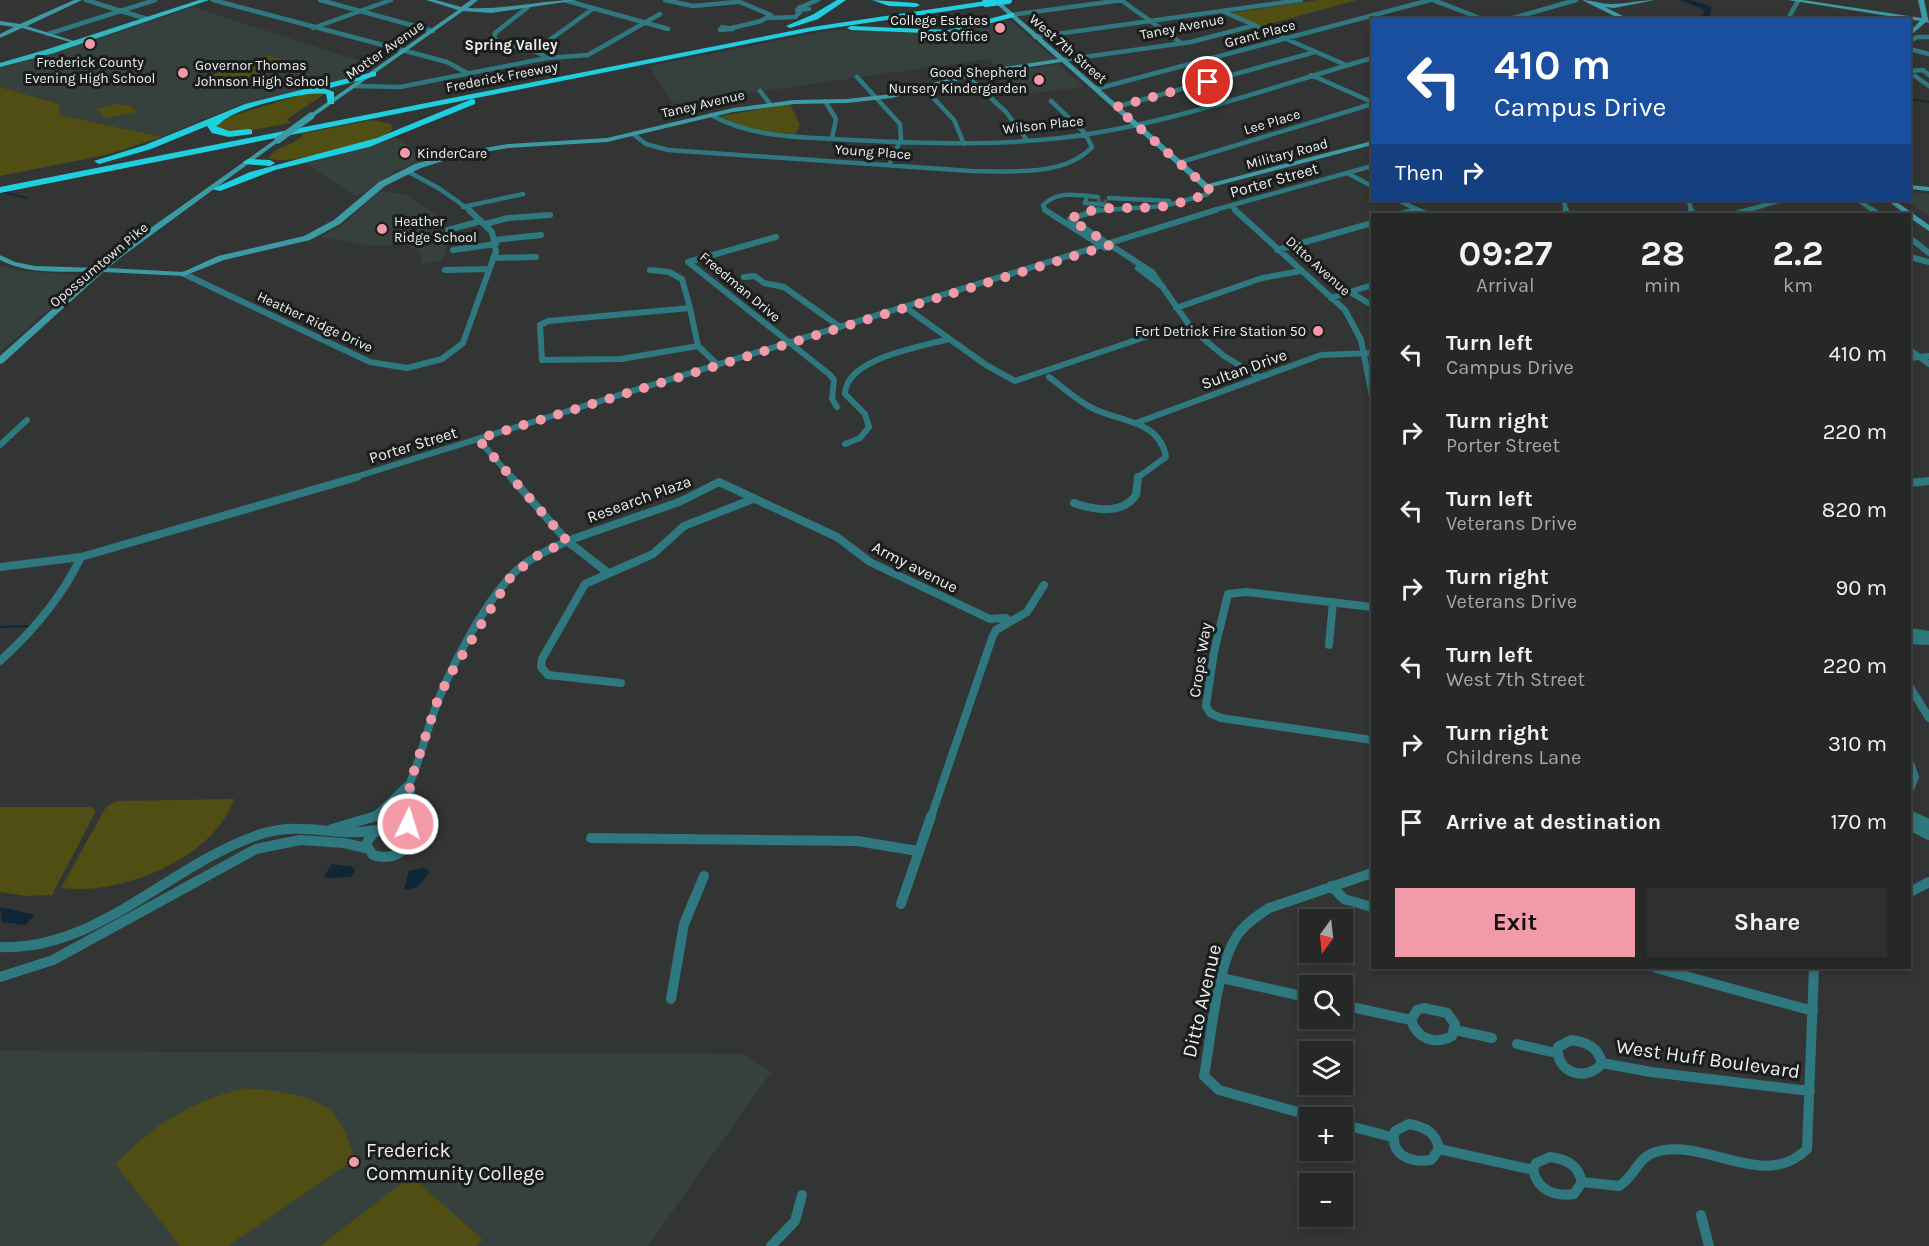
<!DOCTYPE html>
<html lang="en">
<head>
<meta charset="utf-8">
<style>
	:root { --surface:#262827; --page:#2e302f; --text:#f1f3f6; --muted:#a4a6a7; --line:#424444; --accent:#f39aa8 }
	body { margin:0; font-family:Karla,sans-serif; background:var(--page); color:var(--text); height:100vh; display:flex; flex-direction:column; font-size:22px; white-space:nowrap }
	* { box-sizing:border-box; margin:0 }
	p { font-size:20px; color:var(--muted) }
	.icon { flex:none; width:33px; height:33px; fill:none; stroke:currentColor; stroke-width:2; stroke-linecap:round; stroke-linejoin:round }
	.map { position:relative; flex:1; overflow:hidden }
	.details { position:absolute; left:1371px; top:213px; width:540px; height:756px; display:flex; flex-direction:column; background:var(--surface); border-radius:0px; box-shadow:0 3px 9px #0003,0 0 0 2px var(--line) }
	.details>* { flex:none }
	.banner { position:absolute; left:1371px; top:18px; width:540px; height:183px; border-radius:0px; box-shadow:0 3px 9px #0003,0 0 0 2px var(--line); background:#1a4fa0; color:#fff; overflow:hidden }
	.needle { width:39px; rotate:195deg }
	.fabs { position:absolute; left:1299px; top:909px; display:grid; gap:12px }
	.fabs a { display:grid; place-items:center; width:54px; height:54px; border-radius:0px; background:var(--surface); box-shadow:0 3px 9px #0003,0 0 0 2px var(--line); font-size:30px }
	.pin { position:absolute; display:grid; place-items:center; width:51px; height:51px; color:#fff; margin:-26px; border:3px solid #fff; border-radius:50%; box-shadow:0 2px 6px #0007 }
	.me { position:absolute; width:66px; margin:-33px; rotate:4deg; stroke-linejoin:round; filter:drop-shadow(0 0 4px #0008) }
	.turn { display:flex; align-items:center; gap:21px; height:126px; padding:0 24px; font-size:27px }
	.turn .icon { width:78px; height:78px; stroke-width:2.5 }
	.turn b { display:block; font-size:42px; line-height:51px }
	.then { display:flex; align-items:center; height:57px; padding:0 24px; background:#0003; gap:12px; font-size:22px }
	.eta { display:flex; justify-content:space-evenly; align-items:center; height:102px; text-align:center }
	.eta b { font-size:36px; font-weight:700; line-height:42px }
	.button { display:flex; gap:12px; margin-top:auto; padding:12px 24px }
	.button a { flex:1; height:69px; border-radius:0px; background:var(--accent); color:#111; font-size:24px; font-weight:700; line-height:69px; text-align:center }
	.button a+a { background:var(--page); color:var(--text) }
	ul { padding:0; list-style:none }
	li { display:flex; align-items:center; gap:18px; height:78px; padding:0 24px }
	li div { flex:1 }
	li b { display:block; font-size:22px }
	li em { font-style:normal }
	.map>svg:first-child { display:block }
</style>
</head>
<body>
<div class="map">
<svg width="1929" height="1246" viewBox="0 0 1929 1246">
	<rect width="100%" height="100%" fill="#323534"/>
	<path fill="#36403c" d="M193 7 350 58 379 63 371 71 346 80 238 105 162 137 60 115 59 104 0 87V67L73 47Z
		M999 20H1010L1055 59 999 68 988 59 673 104 649 66 832 30 947 33 969 31Z
		M1057 64 1085 87 1017 95 994 74Z
		M396 138 430 159 396 171 357 197 305 163Z
		M380 191 407 195 439 217 421 223 447 246 442 261 421 264 420 250 405 245H364L320 237 342 225Z
		M1910 192 1929 194V217L1907 200H1910Z
		M0 266 21 271 81 275 84 278 0 352Z
		M0 1051 744 1054 771 1072 648 1246H0Z"/>
	<path fill="#504e12" d="M1318 0H1357L1259 27 1231 13Z
		M267 55 289 62 227 85 206 77Z
		M0 87 59 104 60 115 162 137 106 155 0 176Z
		M310 92 326 93 287 119 291 123 236 133 215 128 217 122 225 118Z
		M115 104 131 106 136 112 105 118 97 109Z
		M790 104 800 125 795 134C767 132 744 131 720 116Z
		M371 120 391 124 392 130C377 144 287 167 269 158 277 144 295 146 303 135L300 134Z
		M234 799C214 859 120 896 61 888L106 807 117 801Z
		M0 807H91L96 811 52 895 26 896 0 892Z
		M246 1088C273 1091 310 1093 332 1112 344 1124 349 1143 355 1159L228 1246H180L115 1164C155 1124 190 1101 246 1088Z
		M411 1176 483 1240 476 1246H320Z"/>
	<path fill="#0e2635" d="M332 864 353 867 355 871 351 877 327 878 324 877Z
		M424 868 430 872C422 881 419 891 404 889L409 871Z
		M0 907 35 915 25 925 2 922Z"/>
	<g fill="none" stroke-linecap="round" stroke-linejoin="round">
		<path stroke="#0e2635" stroke-width="1.5" d="M1910 99 1929 102
			M3 192 26 198"/>
		<path stroke="#0e2635" stroke-width="2" d="M0 627 29 626"/>
		<path fill="#0e2635" fill-rule="evenodd" d="M1680 0H1691L1712 7 1708 20H1700L1705 10Z"/>
		<path stroke="#4e5150" stroke-width="4.5" stroke-dasharray="4.5 2" stroke-linecap="butt" d="M1097 201 1108 202"/>
		<path stroke="#2f7880" stroke-width="4.5" d="M86 0 147 19
			M213 0 447 62 469 74
			M320 0 433 31
			M564 0 668 29
			M665 0 693 6 736 2
			M1121 0 1181 43
			M1433 0 1485 20
			M803 6 818 0
			M528 7 495 33 494 39C511 50 531 45 547 58
			M800 7 809 9 797 10Z
			M1222 11 1346 65
			M1011 15 1123 0
			M1790 15 1798 1
			M768 18 795 17 801 11
			M1506 20 1576 0
			M722 27 733 29 720 30Z
			M313 28 391 0
			M732 28 761 21 771 15 735 0
			M48 34 155 0
			M1035 37 1301 0
			M1910 41 1917 37H1929
			M537 49 594 8
			M1910 49 1929 54
			M1063 60 1191 42 1252 26
			M1910 71 1923 70 1929 75
			M1311 75 1372 102
			M967 76 1006 112 1027 140
			M1915 76 1929 86
			M857 77 900 124 901 139 889 165
			M355 86 400 87 547 58 588 55 660 14
			M924 88 954 120 964 144
			M1096 89 1430 0
			M760 91 770 104
			M825 101 836 119 832 138
			M1116 107 1315 52
			M711 115C755 139 803 137 852 140 935 144 1019 147 1101 132 1193 116 1282 84 1372 58
			M633 134 646 144 668 150 971 171C1008 171 1065 177 1092 147L1085 133 1051 101
			M1178 163 1372 104
			M407 171 440 189 471 211
			M1347 173 1372 186
			M1109 198 1169 201
			M1086 200 1085 203 1107 205
			M1398 200 1420 211
			M1443 200H1459
			M1564 200 1566 211
			M1689 200 1691 211
			M1858 200 1874 211
			M1231 206 1237 211
			M463 207 523 194
			M1046 211 1043 205C1058 190 1079 195 1098 197
			M1090 211 1164 206 1208 194 1210 189
			M1211 211 1372 166
			M1412 211 1417 210
			M1745 211 1781 200"/>
		<path stroke="#2f7880" stroke-width="6" d="M1045 210 1105 248
			M1098 210 1070 219 1152 272 1192 329 1224 356 1259 377
			M1235 210 1345 310 1361 340 1372 396
			M1417 210 1426 214
			M1566 210 1567 214
			M1691 210 1692 214
			M1872 210 1878 214
			M1400 214 1417 210
			M1736 214 1750 210
			M485 224 508 218 550 215
			M448 230 481 221
			M776 237 688 262 829 374 834 380 832 399 837 407
			M1910 238 1929 253
			M495 240 541 235
			M453 250 496 244
			M1277 250 1372 223
			M1910 257 1929 262
			M493 258 536 257
			M1138 268 1163 287
			M445 270 489 269
			M650 270 669 272 682 279 690 308
			M184 274 370 362 407 368 442 359 463 343 496 251 492 232 469 210
			M744 277 755 276 764 283 784 287 840 327
			M1350 292 1372 305
			M1331 298 1372 285
			M905 307 986 365 1015 381 1157 333
			M690 308 698 346 621 359 542 360 540 325 548 321Z
			M1176 308 1262 278 1301 271
			M698 346 718 365
			M1910 350 1929 364
			M1910 358 1929 356
			M1049 377C1063 387 1076 400 1092 408 1119 422 1160 420 1166 457L1137 478
			M1136 423 1321 355 1372 353
			M478 439 512 478
			M845 444 860 438 869 427 865 414 845 394C846 358 921 347 949 339
			M0 445 27 420
			M352 478 1216 210"/>
		<path stroke="#2f7880" stroke-width="8" d="M1910 483 1929 481
			M1074 503C1094 510 1122 515 1136 495L1138 477
			M81 557 357 477
			M0 567 81 557C62 597 33 631 0 661
			M607 572 567 541 679 502 719 482 837 537 870 562 990 619 1006 618
			M1372 607 1246 592 1228 594 1214 652 1206 706 1210 713 1221 718 1372 740
			M1910 632 1929 635
			M1910 640 1929 641
			M1329 645 1333 602
			M621 683 548 675 541 667 542 659 585 584 653 554 684 526 753 499
			M1910 687 1929 718
			M1910 763 1915 777 1910 789
			M1910 815 1914 817
			M374 817 407 786
			M391 817C414 786 421 748 434 712 448 671 485 601 516 571 530 557 550 550 567 541L511 477
			M408 817 411 791
			M931 817 992 638 996 630 1027 612 1044 585"/>
		<path stroke="#2f7880" stroke-width="10" d="M407 816 410 828
			M1911 816 1929 824
			M393 825 411 830 414 837C406 852 391 861 373 855L366 845C371 832 380 828 393 825Z
			M1910 825 1929 835
			M382 827 392 816
			M332 829 376 816
			M591 838 857 841 918 851
			M1331 886 1344 899 1372 907
			M1910 892 1929 882
			M901 904 931 816
			M0 947C97 951 170 865 258 835 303 820 335 838 376 830
			M1656 968 1813 1011
			M0 977 53 960 256 849 300 840 344 843 366 848
			M1222 978 1310 998
			M671 999 684 924 704 876
			M1342 1005 1411 1020
			M1424 1008 1447 1013 1455 1024 1452 1036C1435 1045 1417 1039 1411 1020L1417 1010Z
			M1455 1030 1492 1038
			M1571 1040C1587 1042 1598 1047 1602 1063 1587 1083 1555 1073 1558 1047Z
			M1517 1044 1556 1053
			M1602 1063 1651 1072 1810 1091
			M1319 1118 1219 1090 1204 1076C1211 1038 1216 972 1235 939 1242 926 1257 916 1269 908L1372 873
			M1342 1124 1392 1137
			M1409 1124C1425 1127 1436 1132 1439 1149L1431 1160C1410 1163 1389 1155 1395 1131Z
			M1439 1149 1533 1170
			M1550 1157C1567 1159 1578 1165 1582 1182L1574 1194C1554 1197 1538 1190 1533 1170L1536 1163Z
			M1582 1182 1619 1186C1635 1177 1637 1157 1656 1152 1706 1137 1764 1192 1807 1149L1814 968
			M1701 1215 1709 1246
			M771 1246 795 1221 802 1195"/>
		<path fill="#3d9aa4" fill-rule="evenodd" d="M74 0H82L27 26 77 42V44L22 28 0 38V34L14 27 0 25V21L20 24Z
			M426 0H436L461 7 471 0H478L468 8C506 10 540 0 578 0L491 13 463 11 313 117H309V115L458 10Z
			M992 0H998L1208 184 1372 141V145L1204 189 1062 62 978 75 892 98 847 103 794 104 733 112 607 142 508 148 456 157 421 168 385 186 340 224 310 240 224 260 184 276 103 272 3 363 0 364V356L94 272C64 271 28 275 0 260V255L15 262 35 266 99 268 114 254 276 139 281 140 120 258 108 268 183 272 218 256 304 236 334 220 379 182 415 164 455 153 508 144 607 138 733 108 794 100 847 99 892 94 978 71 1058 59Z
			M1582 0C1592 0 1601 4 1611 4 1625 4 1640 0 1655 0L1614 8 1605 7 1631 20H1622Z
			M1788 0H1803L1922 18 1918 0H1924L1929 23 1926 22 1910 36V31L1920 21Z
			M1910 185 1929 187V191L1910 189Z
			M1887 200H1894L1929 225V231L1910 218V214H1905Z"/>
		<path fill="#33b6c3" fill-rule="evenodd" d="M199 0H209L54 53 0 67V63L48 49Z"/>
		<path fill="#20cfdf" fill-rule="evenodd" d="M837 0H846L818 19 790 28 786 26 812 15Z
			M872 0 916 3 920 5 916 7 889 6Z
			M986 1 990 3 989 5 812 31 0 193V187L812 27Z
			M1011 13H1014V17L949 34 851 30 847 28 851 26 949 30Z
			M373 72H376V76L326 89 334 92V104H328L326 94C308 90 243 107 227 118 223 120 220 124 216 126L229 131 249 129 252 130V134L229 137 212 133 207 126 151 149 99 164 94 161 145 145 245 104Z
			M472 99 475 100V104L369 147 275 170 220 191 212 189 250 172 377 138Z
			M248 159 270 160 275 163 270 166 245 164 243 162Z"/>
		<path stroke="#3d9aa4" stroke-width="7" d="M278 140 311 116"/>
		<path stroke="#20cfdf" stroke-width="8" d="M986 3 1008 0"/>
	</g>
	<g fill="none" stroke-linecap="round" stroke-linejoin="round">
		<path stroke="#f39aa8" stroke-width="10" stroke-dasharray="0 18" d="M408 824 410 783 438 699 450 675 510 578 533 558 567 541 478 439 1110 245 1070 219C1099 203 1127 210 1157 207 1174 206 1191 199 1208 194L1211 191 1116 107 1208 82"/>
	</g>
	<g fill="#f39aa8" stroke="#1b1c1c" stroke-width="2">
		<circle cx="1000" cy="28" r="6"/>
		<circle cx="90" cy="44" r="6"/>
		<circle cx="183" cy="73" r="6"/>
		<circle cx="1039" cy="80" r="6"/>
		<circle cx="405" cy="153" r="6"/>
		<circle cx="382" cy="229" r="6"/>
		<circle cx="1318" cy="331" r="6"/>
		<circle cx="354" cy="1162" r="6"/>
	</g>
	<g text-anchor="middle" dominant-baseline="central" stroke-width="6" stroke-linejoin="round" paint-order="stroke">
		<g font-size="14" fill="#edefef" stroke="#1b1c1c" text-anchor="end">
			<text x="988" y="20">College Estates<tspan x="988" dy="16">Post Office</tspan></text>
			<text x="90" y="62" text-anchor="middle">Frederick County<tspan x="90" dy="16">Evening High School</tspan></text>
			<text x="195" y="65" text-anchor="start">Governor Thomas<tspan x="195" dy="16">Johnson High School</tspan></text>
			<text x="1027" y="72">Good Shepherd<tspan x="1027" dy="16">Nursery Kindergarden</tspan></text>
			<text x="417" y="153" text-anchor="start">KinderCare</text>
			<text x="394" y="221" text-anchor="start">Heather<tspan x="394" dy="16">Ridge School</tspan></text>
			<text x="1306" y="331">Fort Detrick Fire Station 50</text>
		</g>
		<g font-size="14" fill="#edefef" stroke="#1b1c1c">
			<text transform="translate(1182 27) rotate(-11)">Taney Avenue</text>
			<text transform="translate(1260 34) rotate(-15)">Grant Place</text>
			<text transform="translate(1068 49) rotate(41)">West 7th Street</text>
			<text transform="translate(385 50) rotate(-35)">Motter Avenue</text>
			<text transform="translate(502 77) rotate(-11)">Frederick Freeway</text>
			<text transform="translate(703 104) rotate(-13)">Taney Avenue</text>
			<text transform="translate(1272 122) rotate(-17)">Lee Place</text>
			<text transform="translate(1043 125) rotate(-6)">Wilson Place</text>
			<text transform="translate(873 152) rotate(4)">Young Place</text>
			<text transform="translate(1287 154) rotate(-15)">Military Road</text>
			<text transform="translate(99 265) rotate(-40)">Opossumtown Pike</text>
			<text transform="translate(1318 266) rotate(42)">Ditto Avenue</text>
			<text transform="translate(740 287) rotate(40)">Freedman Drive</text>
			<text transform="translate(315 322) rotate(25)">Heather Ridge Drive</text>
		</g>
		<g font-size="15" font-weight="bold" fill="#edefef" stroke="#1b1c1c">
			<text x="511" y="45">Spring Valley</text>
		</g>
		<g font-size="16" fill="#edefef" stroke="#1b1c1c">
			<text transform="translate(1274 180) rotate(-16)">Porter Street</text>
			<text transform="translate(1244 369) rotate(-20)">Sultan Drive</text>
			<text transform="translate(413 445) rotate(-17)">Porter Street</text>
			<text transform="translate(639 499) rotate(-20)">Research Plaza</text>
			<text transform="translate(915 567) rotate(27)">Army avenue</text>
			<text transform="translate(1200 660) rotate(-81)">Crops Way</text>
		</g>
		<g font-size="20" fill="#edefef" stroke="#1b1c1c">
			<text transform="translate(1202 1001) rotate(-77)">Ditto Avenue</text>
			<text transform="translate(1708 1059) rotate(8)">West Huff Boulevard</text>
		</g>
		<g font-size="20" fill="#edefef" stroke="#1b1c1c" text-anchor="start">
			<text x="366" y="1150">Frederick<tspan x="366" dy="23">Community College</tspan></text>
		</g>
	</g>
</svg>
<div class="fabs">
<a><svg class="needle" viewBox="-14 -14 28 28"><path d="M0-13l5 13h-10z" fill="#e53935"/><path d="M0 13l5-13h-10z" fill="#a4a6a7"/></svg></a>
<a><svg class="icon" aria-label="search" viewBox="0 0 24 24"><circle cx="10" cy="10" r="6"/><path d="M15 15l6 6"/></svg></a>
<a><svg class="icon" aria-label="layers" viewBox="0 0 24 24"><path d="M12 4l9 5-9 5-9-5zM3 14l9 5 9-5"/></svg></a>
<a>+</a>
<a>−</a>
</div>
<div class="pin" style="left:1208px;top:82px;background:#d93025"><svg class="icon" aria-label="arrive" viewBox="0 0 24 24"><path d="M6 21V4h12l-3 4 3 4H6"/></svg></div>
<svg class="me" style="left:408px;top:824px" viewBox="-20 -20 40 40"><circle r="17" fill="#f39aa8" stroke="#fff" stroke-width="3"/><path d="M0-11L8 9 0 5-8 9z" fill="#fff"/></svg>
<div class="banner">
<div class="turn"><svg class="icon" aria-label="left" viewBox="0 0 24 24"><path d="M17 20v-9H6M10 6l-5 5 5 5"/></svg><div><b>410 m</b>Campus Drive</div></div>
<div class="then">Then<svg class="icon" aria-label="right" viewBox="0 0 24 24"><path d="M7 20v-9h11M14 6l5 5-5 5"/></svg></div>
</div>
<section class="details">
<div class="eta">
<div><b>09:27</b><p>Arrival</p></div>
<div><b>28</b><p>min</p></div>
<div><b>2.2</b><p>km</p></div>
</div>
<ul>
<li><svg class="icon" aria-label="left" viewBox="0 0 24 24"><path d="M17 20v-9H6M10 6l-5 5 5 5"/></svg><div><b>Turn left</b><p>Campus Drive</p></div><em>410 m</em></li>
<li><svg class="icon" aria-label="right" viewBox="0 0 24 24"><path d="M7 20v-9h11M14 6l5 5-5 5"/></svg><div><b>Turn right</b><p>Porter Street</p></div><em>220 m</em></li>
<li><svg class="icon" aria-label="left" viewBox="0 0 24 24"><path d="M17 20v-9H6M10 6l-5 5 5 5"/></svg><div><b>Turn left</b><p>Veterans Drive</p></div><em>820 m</em></li>
<li><svg class="icon" aria-label="right" viewBox="0 0 24 24"><path d="M7 20v-9h11M14 6l5 5-5 5"/></svg><div><b>Turn right</b><p>Veterans Drive</p></div><em>90 m</em></li>
<li><svg class="icon" aria-label="left" viewBox="0 0 24 24"><path d="M17 20v-9H6M10 6l-5 5 5 5"/></svg><div><b>Turn left</b><p>West 7th Street</p></div><em>220 m</em></li>
<li><svg class="icon" aria-label="right" viewBox="0 0 24 24"><path d="M7 20v-9h11M14 6l5 5-5 5"/></svg><div><b>Turn right</b><p>Childrens Lane</p></div><em>310 m</em></li>
<li><svg class="icon" aria-label="arrive" viewBox="0 0 24 24"><path d="M6 21V4h12l-3 4 3 4H6"/></svg><div><b>Arrive at destination</b></div><em>170 m</em></li>
</ul>
<div class="button"><a>Exit</a><a>Share</a></div>
</section>
</div>
</body>
</html>
